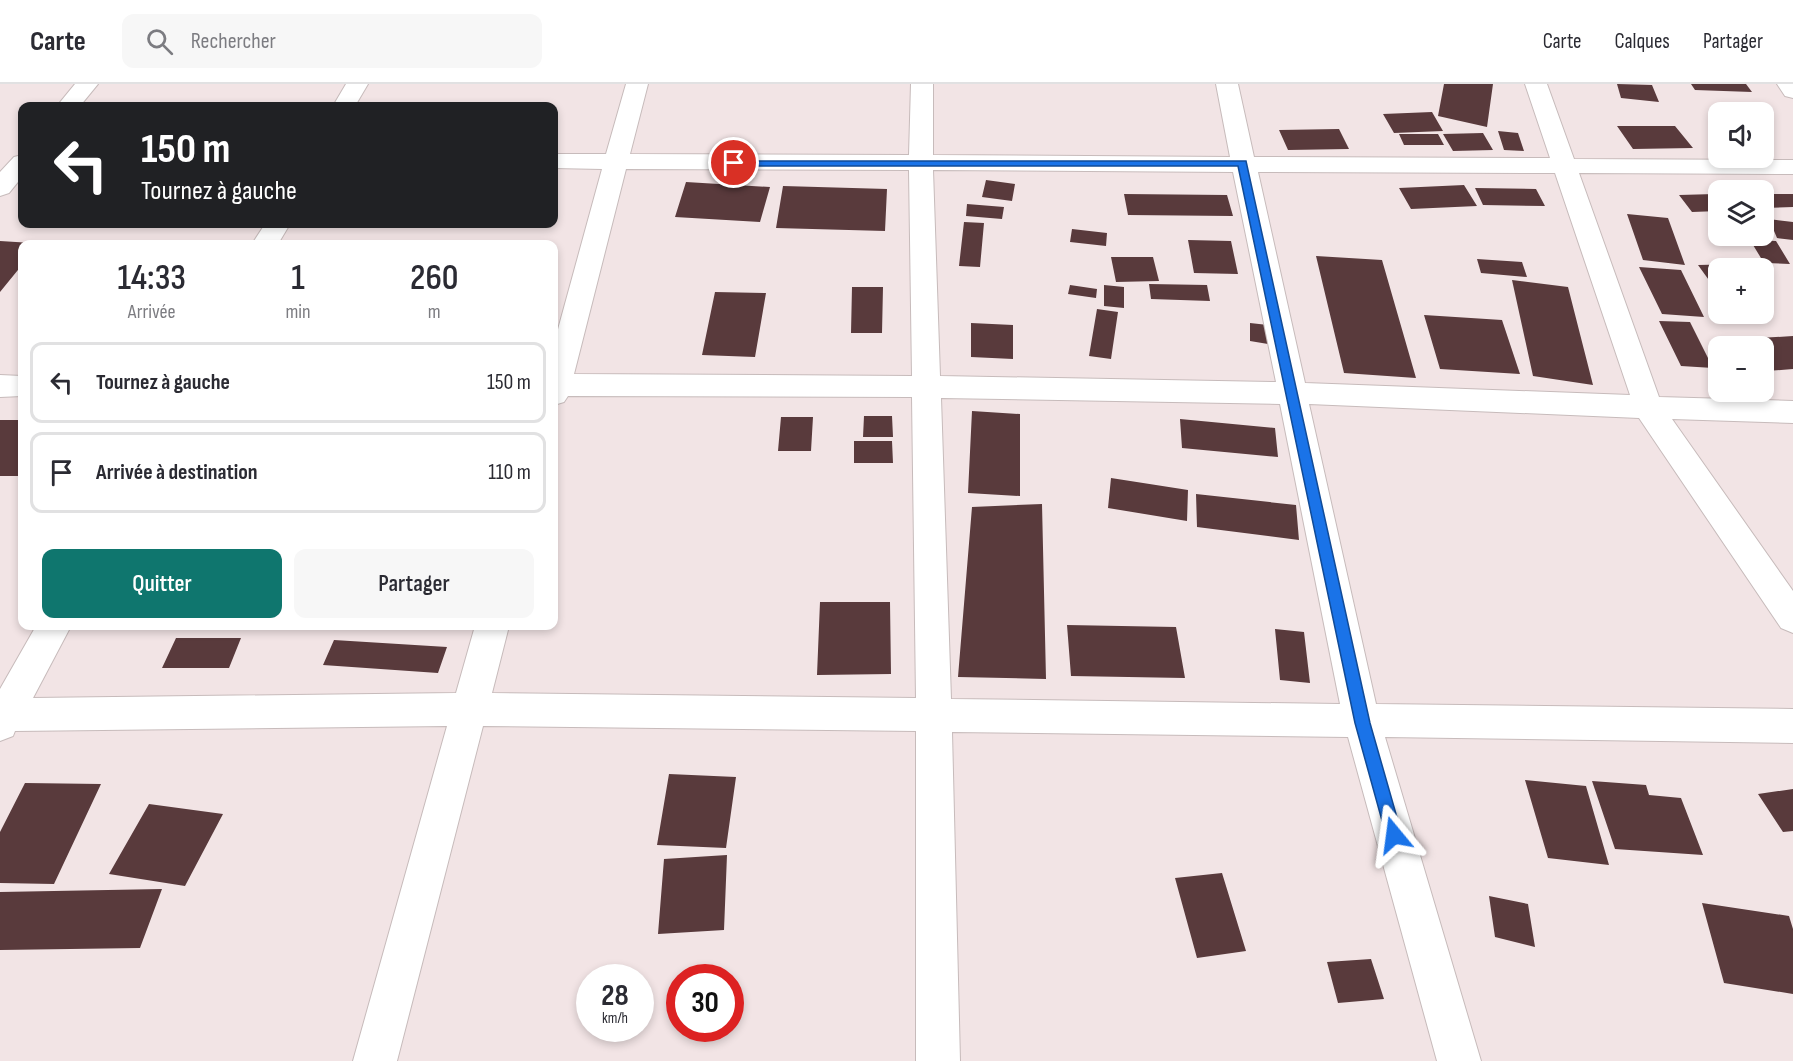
<!DOCTYPE html>
<html lang="fr">
<head>
<meta charset="utf-8">
<style>
	:root { --surface:#fff; --page:#f7f7f7; --text:#2b2b33; --muted:#7c7c81; --line:#e1e1e2; --accent:#0f766e }
	body { margin:0; font-family:"Sofia Sans Condensed",sans-serif; background:var(--page); color:var(--text); height:100vh; display:flex; flex-direction:column; font-size:22px; white-space:nowrap }
	* { box-sizing:border-box; margin:0 }
	p { font-size:20px; color:var(--muted) }
	.icon { flex:none; width:33px; height:33px; fill:none; stroke:currentColor; stroke-width:2; stroke-linecap:round; stroke-linejoin:round }
	.map { position:relative; flex:1; overflow:hidden }
	.sheet { position:absolute; left:18px; top:156px; width:540px; height:390px; display:flex; flex-direction:column; background:var(--surface); border-radius:12px; box-shadow:0 3px 9px #0003 }
	.sheet>* { flex:none }
	.top-card { position:absolute; left:18px; top:18px; width:540px; height:126px; border-radius:12px; box-shadow:0 3px 9px #0003; background:#202124; color:#fff; overflow:hidden }
	.fabs { position:absolute; left:1708px; top:18px; display:grid; gap:12px }
	.fabs a { display:grid; place-items:center; width:66px; height:66px; border-radius:12px; background:var(--surface); box-shadow:0 3px 9px #0003; font-size:30px }
	.speed { position:absolute; left:576px; top:880px; display:flex; gap:12px; font-size:30px; font-weight:700; text-align:center }
	.speed>* { display:grid; place-content:center; width:78px; height:78px; border-radius:50%; background:var(--surface); box-shadow:0 3px 9px #0003; line-height:1 }
	.speed small { font-size:15px; font-weight:400 }
	.speed .limit { border:9px solid #d22; background:#fff; color:#111 }
	.pin { position:absolute; display:grid; place-items:center; width:51px; height:51px; color:#fff; margin:-26px; border:3px solid #fff; border-radius:50%; box-shadow:0 2px 6px #0007 }
	.me { position:absolute; width:66px; margin:-33px; rotate:344deg; stroke-linejoin:round; filter:drop-shadow(0 0 4px #0008) }
	.turn { display:flex; align-items:center; gap:21px; height:126px; padding:0 24px; font-size:27px }
	.turn .icon { width:78px; height:78px; stroke-width:2.5 }
	.turn b { display:block; font-size:42px; line-height:51px }
	.eta { display:flex; justify-content:space-evenly; align-items:center; height:102px; text-align:center }
	.eta b { font-size:36px; font-weight:600; line-height:42px }
	.button { display:flex; gap:12px; margin-top:auto; padding:12px 24px }
	.button a { flex:1; height:69px; border-radius:12px; background:var(--accent); color:#fff; font-size:24px; font-weight:600; line-height:69px; text-align:center }
	.button a+a { background:var(--page); color:var(--text) }
	ul { padding:0; list-style:none }
	li { display:flex; align-items:center; gap:18px; height:81px; margin:0 12px 9px; padding:0 12px; border:3px solid var(--line); border-radius:12px }
	li div { flex:1 }
	li b { display:block; font-size:22px }
	li em { font-style:normal }
	header { display:flex; align-items:center; gap:36px; box-sizing:border-box; height:84px; padding:0 30px; background:var(--surface); border-bottom:2px solid var(--line) }
	header strong { font-size:28px }
	nav { display:flex; gap:33px; margin-inline-start:auto; font-size:21px }
	.search { width:420px; height:54px; background:var(--page); display:flex; align-items:center; gap:15px; box-sizing:border-box; padding:0 21px; border-radius:12px; color:var(--muted); font-size:22px }
	.map>svg:first-child { display:block }
</style>
</head>
<body>
<header>
<strong>Carte</strong>
<div class="search"><svg class="icon" aria-label="search" viewBox="0 0 24 24"><circle cx="10" cy="10" r="6"/><path d="M15 15l6 6"/></svg>Rechercher</div>
<nav><a>Carte</a><a>Calques</a><a>Partager</a></nav>
</header>
<div class="map">
<svg width="1793" height="977" viewBox="0 0 1793 977">
	<rect width="100%" height="100%" fill="#f2e4e5"/>
	<path fill="#593a3c" d="M1444 0H1493L1487 43 1438 32Z
		M1617 0 1652 1 1659 18 1621 14Z
		M1691 0H1746L1752 8 1695 6Z
		M1432 28 1443 47 1394 49 1383 30Z
		M1617 42H1675L1693 64 1633 65Z
		M1339 45 1349 65 1288 66 1279 46Z
		M1498 47 1518 49 1524 67 1504 66Z
		M1483 49 1493 66 1453 67 1443 50Z
		M1399 50H1438L1444 61H1404Z
		M986 96 1015 100 1012 117 982 113Z
		M686 98 770 103 760 138 675 133Z
		M1464 101 1477 122 1411 125 1399 104Z
		M783 102 887 105 885 147 776 144Z
		M1475 104 1536 105 1545 122 1483 121Z
		M1124 110 1227 111 1233 132 1128 131Z
		M1715 110 1719 115V127L1692 128 1679 111Z
		M1764 110H1793V123L1764 124Z
		M967 120 1004 123 1002 135 966 132Z
		M1627 130 1668 134 1685 181 1643 176Z
		M1769 135 1793 138V156L1777 154Z
		M964 138 984 139 980 183 959 182Z
		M1072 145 1107 149 1106 162 1070 158Z
		M1188 156 1231 157 1238 190 1194 189Z
		M1750 156 1776 157 1790 180 1764 179Z
		M0 157 32 159 22 160V181L0 208Z
		M1316 172 1382 176 1416 294 1344 289Z
		M1111 173H1153L1159 197 1116 198Z
		M1477 175 1522 178 1527 193 1481 189Z
		M1743 180 1746 184H1719V199H1711L1698 181Z
		M1639 183 1681 186 1704 233 1662 230Z
		M1512 196 1568 203 1593 301 1533 292Z
		M1149 200 1207 201 1210 217 1151 215Z
		M1070 201 1097 205 1096 214 1068 210Z
		M1104 201 1124 203V224L1104 222Z
		M852 203H883L882 249H851Z
		M715 208 766 209 755 273 702 271Z
		M1097 225 1118 228 1111 275 1089 272Z
		M1424 231 1502 236 1520 290 1440 285Z
		M1659 237 1690 238 1713 284 1681 282Z
		M971 239 1013 241V275L971 273Z
		M1250 239 1268 241V260L1250 257Z
		M1793 252V285L1767 287 1764 283V262H1748L1742 255Z
		M972 327 1020 330V412L968 409Z
		M864 332H892L893 353H863Z
		M781 333H813L811 367H778Z
		M1180 335 1275 344 1278 373 1182 364Z
		M0 336H22V392H0Z
		M854 357H892L893 379H854Z
		M1111 394 1188 406 1187 437 1108 424Z
		M1196 410 1296 421 1299 456 1197 443Z
		M1042 420 1046 595 958 593 972 423Z
		M820 518H890L891 590 817 591Z
		M1067 541 1176 543 1185 594 1071 592Z
		M1275 545 1304 548 1310 599 1280 596Z
		M176 554H241L229 584H162Z
		M334 556 447 563 438 589 323 581Z
		M669 690 736 693 726 764 657 761Z
		M1525 696 1586 702 1609 781 1548 774Z
		M1592 697 1646 701 1649 711 1681 714 1703 771 1615 765Z
		M25 699 101 700 54 800 0 799V748Z
		M1793 705V747L1783 748 1758 710Z
		M149 720 223 730 185 802 109 790Z
		M727 771 724 846 658 850 664 775Z
		M1222 789 1246 867 1197 874 1175 794Z
		M162 805 140 864 0 866V808Z
		M1489 812 1528 820 1535 863 1495 853Z
		M1702 819 1789 832 1793 845V910L1724 899Z
		M1371 875 1384 915 1338 919 1327 878Z"/>
	<g fill="none" stroke-linecap="round" stroke-linejoin="round">
		<g stroke="#c7bbbb" stroke-width="2">
			<path id="minor" d="M75 0H98L80 22H57Z
				M346 0H368L355 22H333Z
				M626 0H648L630 70 909 71 911 0H933V71L1230 73 1216 0H1238L1254 73 1550 74 1525 0H1547L1574 75 1793 76V90L1579 89 1659 313 1793 317V339L1672 335 1793 507V549L1781 544 1639 334 1309 320 1376 620 1793 625V659L1385 653 1481 977H1437L1348 653 952 648 960 977H916V647L483 642 397 977H353L447 642 15 647 13 652 0 657V605L36 542H71L33 614 456 609 475 542H509L492 609 916 614 912 313 568 312 564 318 554 321V260L602 85 554 84V70H606ZM626 85 909 86 912 292 574 290ZM933 86 1233 88 1276 298 940 292ZM1258 88 1555 89 1630 311 1305 299ZM941 314 1280 320 1340 620 951 615Z
				M1777 0H1793V14L1785 12Z
				M22 71V93L9 109 0 112V88L14 73Z
				M265 140H290L278 160H252Z
				M0 291 22 292V312L0 313Z"/>
		</g>
		<use href="#minor" fill="#fff" fill-rule="evenodd"/>
	</g>
	<path fill="#1a73e8" stroke="#114b97" stroke-width="1.5" d="M730 77H1246L1370 639 1402 751 1400 757 1394 759 1389 757 1386 751 1355 639 1238 82H734L730 81Z"/>
</svg>
<div class="fabs">
<a><svg class="icon" aria-label="sound" viewBox="0 0 24 24"><path d="M4 9h4l5-4v14l-5-4H4zM17 9q2 3 0 6"/></svg></a>
<a><svg class="icon" aria-label="layers" viewBox="0 0 24 24"><path d="M12 4l9 5-9 5-9-5zM3 14l9 5 9-5"/></svg></a>
<a>+</a>
<a>−</a>
</div>
<div class="speed"><div>28<small>km/h</small></div><div class="limit">30</div></div>
<div class="pin" style="left:734px;top:79px;background:#d93025"><svg class="icon" aria-label="arrive" viewBox="0 0 24 24"><path d="M6 21V4h12l-3 4 3 4H6"/></svg></div>
<svg class="me" style="left:1394px;top:751px" viewBox="-20 -20 40 40"><path d="M0-17L14 15 0 8-14 15z" fill="#1a73e8" stroke="#fff" stroke-width="4"/></svg>
<div class="top-card">
<div class="turn"><svg class="icon" aria-label="left" viewBox="0 0 24 24"><path d="M17 20v-9H6M10 6l-5 5 5 5"/></svg><div><b>150 m</b>Tournez à gauche</div></div>
</div>
<section class="sheet">
<div class="eta">
<div><b>14:33</b><p>Arrivée</p></div>
<div><b>1</b><p>min</p></div>
<div><b>260</b><p>m</p></div>
</div>
<ul>
<li><svg class="icon" aria-label="left" viewBox="0 0 24 24"><path d="M17 20v-9H6M10 6l-5 5 5 5"/></svg><div><b>Tournez à gauche</b></div><em>150 m</em></li>
<li><svg class="icon" aria-label="arrive" viewBox="0 0 24 24"><path d="M6 21V4h12l-3 4 3 4H6"/></svg><div><b>Arrivée à destination</b></div><em>110 m</em></li>
</ul>
<div class="button"><a>Quitter</a><a>Partager</a></div>
</section>
</div>
</body>
</html>
